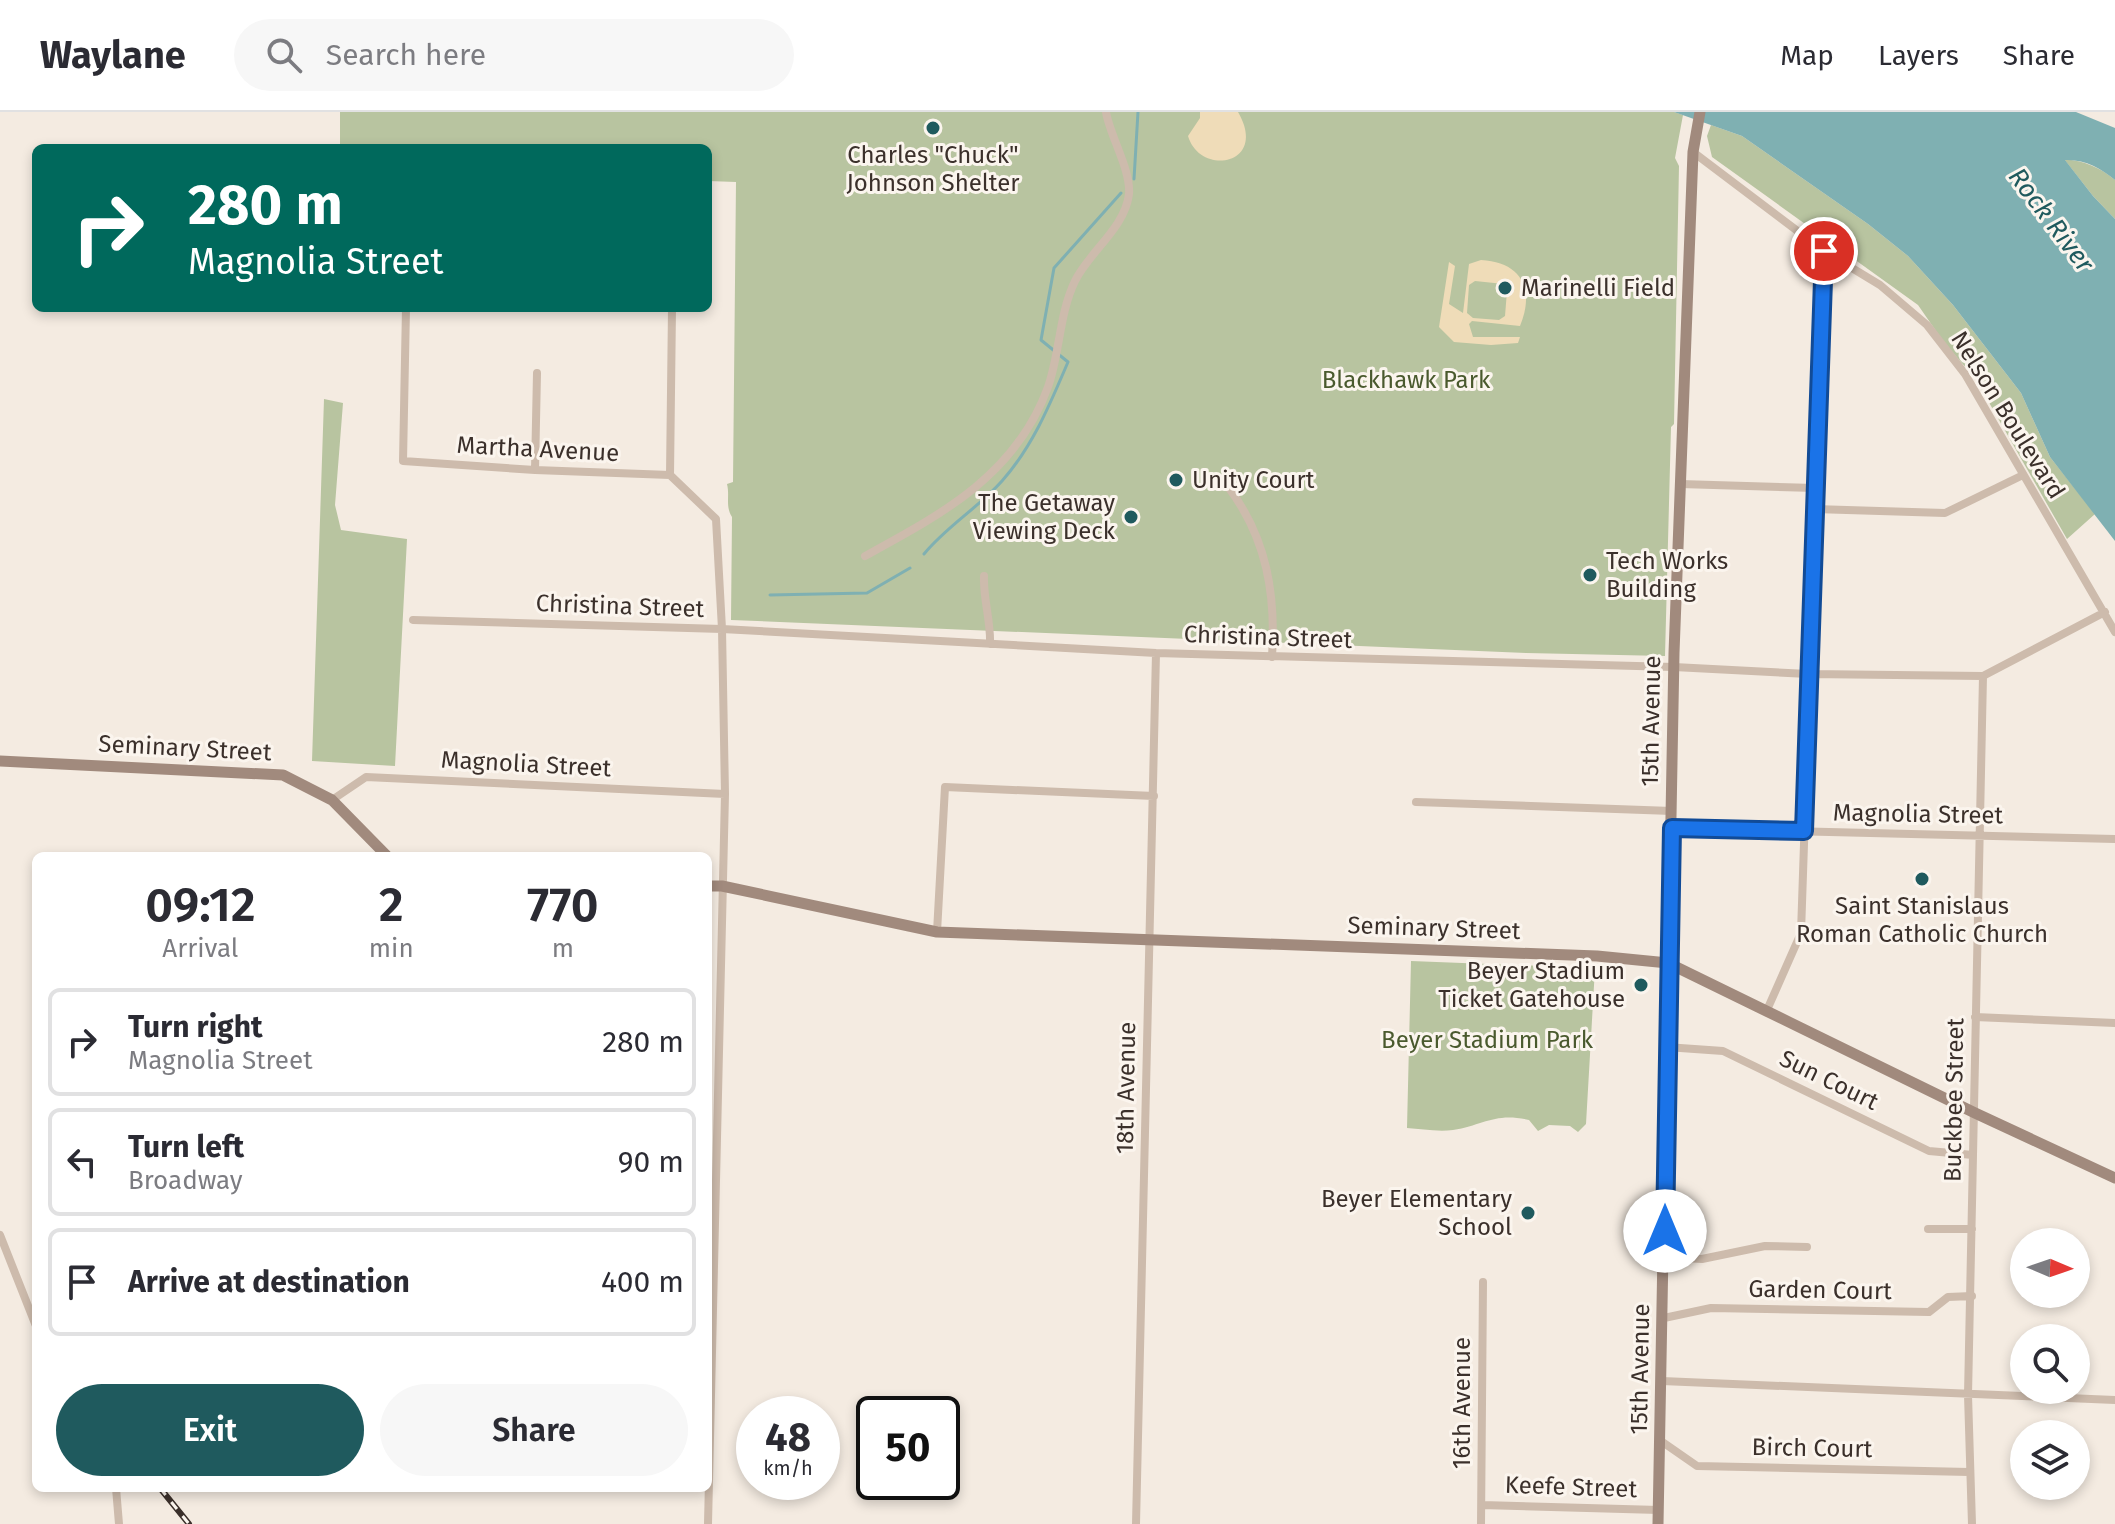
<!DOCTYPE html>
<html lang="en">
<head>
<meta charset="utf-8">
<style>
	:root { --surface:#fff; --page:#f7f7f7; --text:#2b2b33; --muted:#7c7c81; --line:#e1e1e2; --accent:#1f5a5e }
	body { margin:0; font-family:"Fira Sans",sans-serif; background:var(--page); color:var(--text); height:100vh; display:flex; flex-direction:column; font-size:30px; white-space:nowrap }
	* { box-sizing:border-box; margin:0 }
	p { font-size:26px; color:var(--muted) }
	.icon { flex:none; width:44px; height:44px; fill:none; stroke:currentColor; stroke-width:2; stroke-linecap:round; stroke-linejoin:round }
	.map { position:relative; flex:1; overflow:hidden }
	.sheet { position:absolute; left:32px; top:740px; width:680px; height:640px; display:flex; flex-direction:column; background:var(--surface); border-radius:12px; box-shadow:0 4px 12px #0003 }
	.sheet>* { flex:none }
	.top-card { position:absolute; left:32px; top:32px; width:680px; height:168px; border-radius:12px; box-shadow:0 4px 12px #0003; background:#00695c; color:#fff; overflow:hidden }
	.needle { width:52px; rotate:92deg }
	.controls { position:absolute; left:2010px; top:1116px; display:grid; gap:16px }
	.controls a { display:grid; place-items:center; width:80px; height:80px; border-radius:50%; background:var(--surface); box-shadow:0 4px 12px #0003; font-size:40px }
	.speed { position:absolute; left:736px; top:1284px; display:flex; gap:16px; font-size:40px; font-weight:700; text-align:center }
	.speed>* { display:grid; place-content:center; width:104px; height:104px; border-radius:50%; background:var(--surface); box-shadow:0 4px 12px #0003; line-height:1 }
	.speed small { font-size:20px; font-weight:400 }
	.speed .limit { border:4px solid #111; border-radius:12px; background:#fff; color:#111 }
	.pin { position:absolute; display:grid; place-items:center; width:68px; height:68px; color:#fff; margin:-34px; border:4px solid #fff; border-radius:50%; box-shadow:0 2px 8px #0007 }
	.me { position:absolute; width:88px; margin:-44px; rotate:0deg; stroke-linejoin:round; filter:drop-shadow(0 0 6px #0008) }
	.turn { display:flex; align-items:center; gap:28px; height:168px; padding:0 24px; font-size:36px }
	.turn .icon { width:104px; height:104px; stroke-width:2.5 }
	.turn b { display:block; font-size:56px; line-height:68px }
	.eta { display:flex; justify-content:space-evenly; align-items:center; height:136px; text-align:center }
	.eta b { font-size:48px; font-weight:600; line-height:56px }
	.primary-button { display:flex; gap:16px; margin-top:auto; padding:16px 24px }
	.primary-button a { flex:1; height:92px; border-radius:48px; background:var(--accent); color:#fff; font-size:32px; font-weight:600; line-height:92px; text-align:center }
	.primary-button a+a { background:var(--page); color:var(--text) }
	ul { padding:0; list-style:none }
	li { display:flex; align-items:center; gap:24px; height:108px; margin:0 16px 12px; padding:0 8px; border:4px solid var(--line); border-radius:12px }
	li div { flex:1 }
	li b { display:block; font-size:30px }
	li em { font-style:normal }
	header { display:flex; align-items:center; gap:48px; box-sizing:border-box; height:112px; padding:0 40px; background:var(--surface); border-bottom:2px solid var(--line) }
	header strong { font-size:38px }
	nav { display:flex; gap:44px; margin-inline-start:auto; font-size:28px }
	.search { width:560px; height:72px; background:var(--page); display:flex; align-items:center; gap:20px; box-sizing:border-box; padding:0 28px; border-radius:44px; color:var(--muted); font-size:30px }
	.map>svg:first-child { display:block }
</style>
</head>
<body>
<header>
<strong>Waylane</strong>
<div class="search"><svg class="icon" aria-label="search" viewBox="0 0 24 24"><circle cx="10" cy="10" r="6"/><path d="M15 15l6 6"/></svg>Search here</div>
<nav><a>Map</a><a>Layers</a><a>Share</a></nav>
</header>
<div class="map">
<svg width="2115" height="1412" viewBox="0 0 2115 1412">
	<rect width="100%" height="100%" fill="#f4ebe1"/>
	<path fill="#b8c4a0" d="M340 0H1674L1683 3 1675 46 1679 54 1674 312 1671 315 1665 544 1526 541 731 508 732 405C725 394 730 384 727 372L733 370 736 70 708 69V36H340Z
		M1711 13 1742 24 1868 112 1908 144 1953 193 2021 281 2050 345 2095 402 2067 427 1975 266 1945 232 1918 193 1712 45 1707 24Z
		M2064 47C2084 49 2100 55 2115 68V107L2093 84Z
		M324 287 343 291 335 393 341 418 407 427 395 654 312 649Z
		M1411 849 1595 856 1586 1012 1578 1020 1570 1014 1549 1013 1538 1019 1529 1008C1495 1000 1484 1013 1453 1018 1438 1020 1421 1017 1407 1016Z"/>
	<path fill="#efdcb8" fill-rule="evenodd" d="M1200 0H1238C1269 53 1200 65 1188 24L1200 6Z
		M1481 148C1522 150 1535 178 1520 214L1472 209 1469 212 1473 225H1520L1518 231 1491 233 1454 230 1439 215 1449 150 1455 154 1449 192 1463 201 1469 152ZM1475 169 1504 172 1507 179 1505 204 1499 208 1473 206 1467 201 1469 173Z"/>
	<path fill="#7fb0b2" d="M1674 0H2076L2115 16V68C2101 56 2084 47 2065 48L2093 84 2115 107V429L2050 345 2021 281 1953 193 1908 144 1868 112 1742 24Z"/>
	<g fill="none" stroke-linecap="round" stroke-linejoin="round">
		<path stroke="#7fb0b2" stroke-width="3" d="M1134 67 1138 0
			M924 442C947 414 978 396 1002 369 1033 334 1050 292 1068 250L1041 228 1054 156 1121 81
			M770 483 867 481 910 456"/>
		<path stroke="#cdbbac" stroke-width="8" d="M1693 40 1824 139 1880 173 1927 213 1965 262 2115 520
			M406 196 403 349 535 358 670 363
			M672 196 670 363 716 407 722 517 725 682 708 1412
			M535 358 537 261
			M1680 372 1815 376
			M1229 376C1267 427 1276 483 1272 545
			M1814 397 1945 401 2023 363
			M865 444C942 402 1016 363 1048 275 1060 241 1059 202 1075 169 1089 140 1125 116 1129 82 1131 58 1110 24 1106 0
			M984 464C983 487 991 509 990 532
			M413 508 722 517 1156 541 1674 555 1808 562 1983 564 2105 500
			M332 688 366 665 725 682
			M1416 690 1672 699
			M1672 716 2115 727
			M937 820 945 675 1154 684
			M1767 898 1801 821 1824 139
			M1975 905 2115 911
			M1666 935 1723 939 1929 1039 1973 1043
			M1928 1117H1972
			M0 1123 36 1214
			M1665 1145 1702 1147 1765 1134 1807 1135
			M1664 1206 1711 1196 1929 1200 1948 1185 1972 1184
			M1662 1269 2115 1288
			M1661 1329 1697 1354 1969 1360
			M116 1376 119 1412
			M1482 1393 1659 1398
			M1136 1412 1156 541
			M1481 1412 1483 1170
			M1972 1412 1968 1283 1983 564"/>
		<path stroke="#a18a7d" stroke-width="11" d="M0 649 283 663 332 688 387 744
			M708 774H722L937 820 1597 844 1668 851 1975 1001 2115 1066
			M1658 1412 1674 541 1693 40 1700 0"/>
		<g stroke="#3b302b" stroke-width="6">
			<path id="rail" d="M160 1376 189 1412"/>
		</g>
		<use href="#rail" stroke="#fbf5ee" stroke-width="3" stroke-dasharray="9" stroke-linecap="butt"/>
	</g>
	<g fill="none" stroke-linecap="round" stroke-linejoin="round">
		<g stroke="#114b97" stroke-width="20">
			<path id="route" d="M1665 1119 1672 716 1804 719 1824 139"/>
		</g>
		<use href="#route" stroke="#1a73e8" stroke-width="14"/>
	</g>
	<g fill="#1f5a5e" stroke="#fbf5ee" stroke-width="3">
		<circle cx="933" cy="16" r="8"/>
		<circle cx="1505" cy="176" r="8"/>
		<circle cx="1176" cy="368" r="8"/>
		<circle cx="1131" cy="405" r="8"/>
		<circle cx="1590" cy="463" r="8"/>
		<circle cx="1922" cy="767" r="8"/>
		<circle cx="1641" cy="873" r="8"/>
		<circle cx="1528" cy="1101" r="8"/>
	</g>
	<g text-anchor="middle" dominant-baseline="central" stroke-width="6" stroke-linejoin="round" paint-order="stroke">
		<g font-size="24" fill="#3b302b" stroke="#fbf5ee" text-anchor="start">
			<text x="933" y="43" text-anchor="middle">Charles "Chuck"<tspan x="933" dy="28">Johnson Shelter</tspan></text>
			<text x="1521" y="176">Marinelli Field</text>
			<text x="1192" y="368">Unity Court</text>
			<text x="1115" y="391" text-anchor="end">The Getaway<tspan x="1115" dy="28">Viewing Deck</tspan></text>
			<text x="1606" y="449">Tech Works<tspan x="1606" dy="28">Building</tspan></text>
			<text x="1922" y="794" text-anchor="middle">Saint Stanislaus<tspan x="1922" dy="28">Roman Catholic Church</tspan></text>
			<text x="1625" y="859" text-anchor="end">Beyer Stadium<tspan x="1625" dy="28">Ticket Gatehouse</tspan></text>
			<text x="1512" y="1087" text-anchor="end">Beyer Elementary<tspan x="1512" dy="28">School</tspan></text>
		</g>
		<g font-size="24" fill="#4a5a2e" stroke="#fbf5ee">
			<text x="1406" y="268">Blackhawk Park</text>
			<text x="1487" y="928">Beyer Stadium Park</text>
		</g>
		<g font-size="24" fill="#3b302b" stroke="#fbf5ee">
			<text transform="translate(2008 303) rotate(58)">Nelson Boulevard</text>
			<text transform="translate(538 337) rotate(3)">Martha Avenue</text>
			<text transform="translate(620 494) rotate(2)">Christina Street</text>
			<text transform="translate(1268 525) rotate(2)">Christina Street</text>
			<text transform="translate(1651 609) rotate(-89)">15th Avenue</text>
			<text transform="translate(185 636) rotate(3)">Seminary Street</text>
			<text transform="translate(526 652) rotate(3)">Magnolia Street</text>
			<text transform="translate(1918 702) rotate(1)">Magnolia Street</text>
			<text transform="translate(1434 816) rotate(2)">Seminary Street</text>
			<text transform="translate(1829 968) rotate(26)">Sun Court</text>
			<text transform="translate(1126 976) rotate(-89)">18th Avenue</text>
			<text transform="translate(1954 988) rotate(-89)">Buckbee Street</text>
			<text transform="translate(1820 1178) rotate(1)">Garden Court</text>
			<text transform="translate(1640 1257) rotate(-89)">15th Avenue</text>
			<text transform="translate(1462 1291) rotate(-90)">16th Avenue</text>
			<text transform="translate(1812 1336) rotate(1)">Birch Court</text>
			<text transform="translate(1571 1375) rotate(2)">Keefe Street</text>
		</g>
		<g font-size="26" font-style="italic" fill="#1f5a5e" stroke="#fbf5ee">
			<text transform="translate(2051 108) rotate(53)">Rock River</text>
		</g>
	</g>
</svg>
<div class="controls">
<a><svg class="needle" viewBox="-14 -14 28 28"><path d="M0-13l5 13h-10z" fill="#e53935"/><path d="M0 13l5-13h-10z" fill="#7c7c81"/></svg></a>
<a><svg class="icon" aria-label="search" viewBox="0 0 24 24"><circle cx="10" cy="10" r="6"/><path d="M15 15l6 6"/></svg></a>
<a><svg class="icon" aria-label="layers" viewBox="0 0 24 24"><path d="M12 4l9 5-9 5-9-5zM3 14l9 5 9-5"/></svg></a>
</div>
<div class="speed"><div>48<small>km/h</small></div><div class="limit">50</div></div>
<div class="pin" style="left:1824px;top:139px;background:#d93025"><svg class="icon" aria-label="arrive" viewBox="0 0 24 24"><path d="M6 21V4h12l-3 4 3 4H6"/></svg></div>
<svg class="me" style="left:1665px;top:1119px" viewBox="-20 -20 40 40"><circle r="19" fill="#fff"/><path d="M0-13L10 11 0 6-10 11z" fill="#1a73e8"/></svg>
<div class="top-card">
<div class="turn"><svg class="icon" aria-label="right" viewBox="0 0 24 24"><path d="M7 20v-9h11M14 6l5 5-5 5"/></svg><div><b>280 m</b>Magnolia Street</div></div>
</div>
<section class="sheet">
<div class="eta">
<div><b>09:12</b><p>Arrival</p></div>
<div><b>2</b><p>min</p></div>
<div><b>770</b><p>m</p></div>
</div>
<ul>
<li><svg class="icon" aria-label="right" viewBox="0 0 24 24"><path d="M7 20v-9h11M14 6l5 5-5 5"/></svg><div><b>Turn right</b><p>Magnolia Street</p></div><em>280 m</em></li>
<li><svg class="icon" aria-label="left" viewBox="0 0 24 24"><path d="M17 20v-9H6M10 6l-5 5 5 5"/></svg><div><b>Turn left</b><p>Broadway</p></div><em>90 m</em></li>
<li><svg class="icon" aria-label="arrive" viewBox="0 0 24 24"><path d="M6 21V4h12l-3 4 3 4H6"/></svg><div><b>Arrive at destination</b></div><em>400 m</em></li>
</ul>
<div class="primary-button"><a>Exit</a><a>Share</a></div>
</section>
</div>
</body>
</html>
